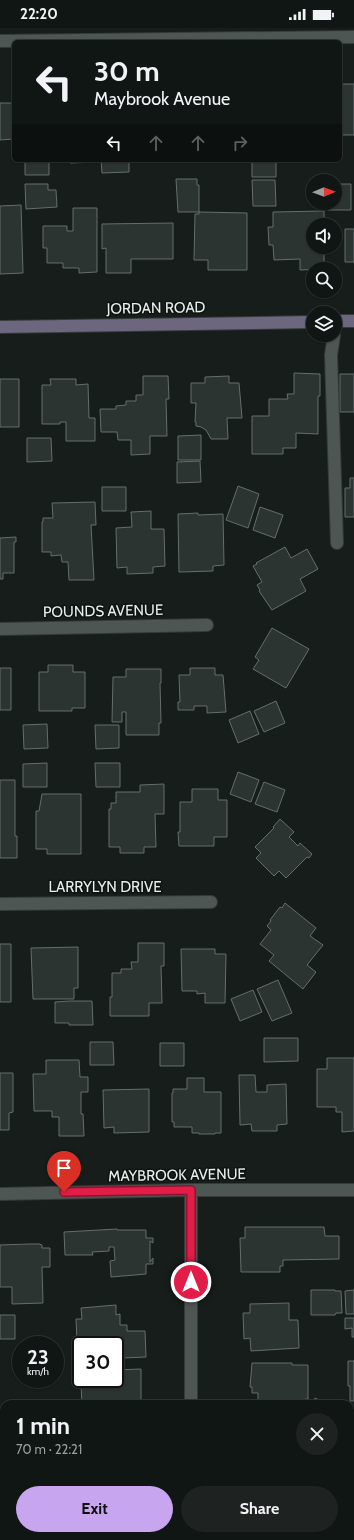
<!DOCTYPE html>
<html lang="en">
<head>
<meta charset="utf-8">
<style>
	:root { --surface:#101614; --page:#1e2322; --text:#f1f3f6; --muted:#9c9fa0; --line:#303534; --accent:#c8a6ef }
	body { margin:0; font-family:Cabin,sans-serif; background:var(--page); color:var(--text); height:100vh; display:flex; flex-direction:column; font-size:15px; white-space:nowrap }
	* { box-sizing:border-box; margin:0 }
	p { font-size:13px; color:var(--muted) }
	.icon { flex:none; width:22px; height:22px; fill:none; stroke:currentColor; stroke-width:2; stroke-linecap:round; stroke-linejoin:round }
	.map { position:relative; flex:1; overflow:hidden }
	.side { position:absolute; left:0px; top:1372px; width:354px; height:140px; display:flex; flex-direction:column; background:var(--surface); border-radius:12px 12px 0 0; box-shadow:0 1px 3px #0004,0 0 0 1px var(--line) }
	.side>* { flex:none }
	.top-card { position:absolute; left:12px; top:12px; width:330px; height:122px; border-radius:6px; box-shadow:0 1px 3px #0004,0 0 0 1px var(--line); background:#101614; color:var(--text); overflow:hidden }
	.needle { width:26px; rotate:89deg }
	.fabs { position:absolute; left:306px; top:146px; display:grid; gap:8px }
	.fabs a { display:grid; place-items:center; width:36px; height:36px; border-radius:50%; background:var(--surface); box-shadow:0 1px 3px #0004,0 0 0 1px var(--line); font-size:20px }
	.speed { position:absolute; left:12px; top:1308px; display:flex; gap:8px; font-size:20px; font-weight:700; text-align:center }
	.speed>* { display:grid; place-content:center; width:52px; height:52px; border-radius:50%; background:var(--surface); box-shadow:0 1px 3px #0004,0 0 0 1px var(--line); line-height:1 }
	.speed small { font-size:10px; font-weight:400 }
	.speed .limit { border:2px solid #111; border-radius:6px; background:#fff; color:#111 }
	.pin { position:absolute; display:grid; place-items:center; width:34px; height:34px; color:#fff; margin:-41px -17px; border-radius:50% 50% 50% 0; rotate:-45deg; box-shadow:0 0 4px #0007 }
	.pin .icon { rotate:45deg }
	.me { position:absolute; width:44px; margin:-22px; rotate:0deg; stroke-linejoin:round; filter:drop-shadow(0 0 3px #0008) }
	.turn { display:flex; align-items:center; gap:14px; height:84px; padding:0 16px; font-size:18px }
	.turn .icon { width:52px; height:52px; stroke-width:2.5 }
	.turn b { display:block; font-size:28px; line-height:34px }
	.lanes { display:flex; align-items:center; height:38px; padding:0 16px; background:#0003; justify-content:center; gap:20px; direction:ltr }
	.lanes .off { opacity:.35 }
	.round { display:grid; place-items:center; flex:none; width:42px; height:42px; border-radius:21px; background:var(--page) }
	.overview { display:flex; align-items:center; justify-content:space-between; height:68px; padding:0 16px }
	h1 { font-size:24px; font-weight:700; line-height:30px }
	.primary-button { display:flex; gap:8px; margin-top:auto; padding:8px 16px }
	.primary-button a { flex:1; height:46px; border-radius:24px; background:var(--accent); color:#111; font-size:16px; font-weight:700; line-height:46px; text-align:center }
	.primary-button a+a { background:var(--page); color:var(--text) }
	.status { display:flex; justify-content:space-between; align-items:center; height:28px; padding:0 20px; background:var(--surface); direction:ltr }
	.status svg { height:11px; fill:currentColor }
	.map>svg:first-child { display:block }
</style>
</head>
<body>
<div class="status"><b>22:20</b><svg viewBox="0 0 49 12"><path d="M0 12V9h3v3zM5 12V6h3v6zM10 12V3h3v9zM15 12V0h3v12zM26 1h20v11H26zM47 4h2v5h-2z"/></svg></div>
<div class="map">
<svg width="354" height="1512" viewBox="0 0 354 1512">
	<rect width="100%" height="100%" fill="#161d1b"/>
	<path fill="#2c3432" stroke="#656e6c" d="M340 56H354V107H340Z
		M0 75H14V111L0 112Z
		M25 132H49V147H25Z
		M69 132H98V134L70 135Z
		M101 132H129V144L102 145Z
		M252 132H276V149H252Z
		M176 151H197V157H199V184L247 185V242H208V232H194L195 186H199V184H178Z
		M252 152H275L276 178H253Z
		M25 156H48V162H56L57 179 26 181Z
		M335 156H351V182H328V175H335Z
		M21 177 23 245 0 246V178Z
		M73 180H97V244L79 245V240H63V235H47V220H43V198H67V203H73Z
		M324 183V197H313V219H324V241L300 242V231L274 232 273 217H269L268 199H273V184Z
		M173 195V231H131V245H106V220L102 221V196Z
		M345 201H354V234H345Z
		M294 345 320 346V368H318V406L296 405V420H283V426H252V388H269V371H288L287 366H294Z
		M340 346H354V384H340Z
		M143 348H168L169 371H166L167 408H150V426L131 427V412H118L117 404H101L100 381H116V378L126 377V373H136V367H143Z
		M229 348V355H239L242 390H227L228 411H211L206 402 201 399 196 398V394H195L196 375H191V355H205V349Z
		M0 351H19V399H0Z
		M50 351H76V357L88 356 89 390H95V413H66V394H60V396H42V357H51Z
		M201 407V432H178V408Z
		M27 410H51L52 433 27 434Z
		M200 433 201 454 177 455V434Z
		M350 450H354V489H345V460H350Z
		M238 458 259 466 248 500 226 492Z
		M102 459H126V483H102Z
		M95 474 96 497H91L94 552H69L68 534H62L61 527 51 528V524H42V494H43V490H53L52 475Z
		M260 479 283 487 275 510 253 502Z
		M151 483V501H164L165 538 153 539V545L127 546V539L117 540 116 500 132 499 131 484Z
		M198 485V487L223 486 224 537 213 538V543L179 544 178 486Z
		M16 509V514H14V545H3V551H0V510Z
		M285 519 291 530 307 521 318 541 300 551 306 563 272 582 259 563 260 562 257 557 262 554 253 538 257 536 256 535Z
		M272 600 309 621 286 660 253 641 259 632 255 629Z
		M48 637H73V644H85V680H72V683H39V644H48Z
		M0 640H11V682H0Z
		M190 640H215V647H223L226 684 207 685V678H194V682H178V674H180L179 647H190Z
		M126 641H161V655H160L161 695H159V707H126V684H122V694H112L113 649H126Z
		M276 673 285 695 264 704 254 683Z
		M250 683 259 706 238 715 229 692Z
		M47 696 48 720 24 721 23 697Z
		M95 697H119V720L96 721Z
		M47 735V759H23V736Z
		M95 735H120V759H96Z
		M238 744 259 752 251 774 230 766Z
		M0 752H15V808H17V830H0Z
		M264 754 285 762 277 784 255 776Z
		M164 756V786H155L156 819H144V825H120V819H109V781H111V775H116V764H140V757Z
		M192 761H218V772H227V809H214V818H179L178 804H180V774H192Z
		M42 766H81V826H47V821H36V783H39Z
		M280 791 294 804 289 809 298 818 300 815 312 826 309 830 307 829 286 850 279 843 274 848 256 830 261 825 255 819 274 800 273 799Z
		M285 875 316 900 310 908 323 917 307 937 316 944 303 961 269 933 274 927 260 916 271 902 267 898 271 893 270 892 280 879 282 880Z
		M138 915H164V938H161L162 975H149V988H110V969H112V945H121V941H132L131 934H138Z
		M0 916H11V974H0Z
		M78 919V960H74V971H33L31 920Z
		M181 921H215V926H226L225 975H205V965L197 966V963H182Z
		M278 952 292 985 272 993 257 961Z
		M253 962 262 984 240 993 231 971Z
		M70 973H92L93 997H69V995H55V974Z
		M264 1010H298V1033L264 1034Z
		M90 1014H113L114 1037H90Z
		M160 1015H184V1038H160Z
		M327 1030H354V1103L342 1104V1084H336V1079H317V1041H327Z
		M46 1032H79L80 1049H88V1064H81V1086H83L84 1108H59V1089H52V1083H34L33 1046H46Z
		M0 1045H13V1084L9 1085V1102H0Z
		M239 1047H255L256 1064H267V1057L286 1056 287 1096 277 1097V1103H252L251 1096 240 1097Z
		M187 1050H204V1064H221V1105H215V1106H199V1105H192V1099H174V1094H172V1065H173V1061H187Z
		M149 1061V1104L114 1105V1099L104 1100 103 1062Z
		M245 1199H324L325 1208H339V1231L283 1232V1238H280V1244H241L240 1210H245Z
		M117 1201V1202H146V1210H153V1215L150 1213V1234L153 1230V1236H146V1246L111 1249 110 1233 115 1232 114 1219H109V1223L92 1224 93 1227H65L64 1204Z
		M29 1216H39L42 1217V1220H50V1239H42L43 1275 12 1276V1259H0V1217Z
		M311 1262H335V1263H341L342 1285H336L335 1287H311Z
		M354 1262V1286H346L345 1263Z
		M289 1275V1292H298L299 1320 251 1323 250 1310 244 1311 243 1285H250V1276Z
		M116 1277V1287L120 1286V1297H127V1303H145L146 1329 123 1330V1327L115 1328V1317H86V1312H77L76 1291H82L81 1280Z
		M0 1287H15V1311H0Z
		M345 1290H354V1309H352V1300L345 1301Z
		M348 1333H354V1373H350V1358H348Z
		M252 1335H292V1337H308V1371L295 1372V1376H258V1365H252V1359H250Z
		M141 1341V1376H82L81 1357H84V1351H115V1342Z
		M315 1370 327 1376H312Z
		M0 1410H4V1450H0Z
		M350 1482H354V1506H350Z
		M0 1491H4V1508H9V1510H0Z
		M15 1508H48V1512H15Z"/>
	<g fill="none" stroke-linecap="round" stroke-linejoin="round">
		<g stroke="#363a39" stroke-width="14">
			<path id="lane" d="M334 307 331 327 337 515"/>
		</g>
		<g stroke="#363a39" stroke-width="14">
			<path id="street" d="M0 13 354 9
				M0 601 207 597
				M0 876 211 874
				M191 1162V1376
				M0 1166 191 1162H354"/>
		</g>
		<g stroke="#363a39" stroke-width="14">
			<path id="secondary" d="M335 293H354
				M0 299 313 294"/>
		</g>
		<use href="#lane" stroke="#4e5654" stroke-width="12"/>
		<use href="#street" stroke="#4e5654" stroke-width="12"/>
		<use href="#secondary" stroke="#6c667e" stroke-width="12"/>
	</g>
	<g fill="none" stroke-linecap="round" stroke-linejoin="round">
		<g stroke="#92132f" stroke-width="10">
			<path id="route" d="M64 1164 191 1162V1254"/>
		</g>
		<use href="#route" stroke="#e11d48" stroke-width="7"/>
	</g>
	<g text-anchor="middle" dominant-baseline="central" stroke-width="3" stroke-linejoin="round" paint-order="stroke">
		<g font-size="15" fill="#e9eeec" stroke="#0d1412">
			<text transform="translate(156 280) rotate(-1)">JORDAN ROAD</text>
			<text transform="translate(103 583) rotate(-1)">POUNDS AVENUE</text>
			<text x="105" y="859">LARRYLYN DRIVE</text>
			<text transform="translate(177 1147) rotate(-1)">MAYBROOK AVENUE</text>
		</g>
	</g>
</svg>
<div class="fabs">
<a><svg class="needle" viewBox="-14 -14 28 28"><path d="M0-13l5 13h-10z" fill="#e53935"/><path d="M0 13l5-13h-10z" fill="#9c9fa0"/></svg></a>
<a><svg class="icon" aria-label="sound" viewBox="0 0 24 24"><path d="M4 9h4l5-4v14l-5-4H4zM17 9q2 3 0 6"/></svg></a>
<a><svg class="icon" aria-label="search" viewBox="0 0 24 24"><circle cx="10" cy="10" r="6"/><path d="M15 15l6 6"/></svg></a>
<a><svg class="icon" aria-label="layers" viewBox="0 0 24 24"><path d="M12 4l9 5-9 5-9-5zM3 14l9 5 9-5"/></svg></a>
</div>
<div class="speed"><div>23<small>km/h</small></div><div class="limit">30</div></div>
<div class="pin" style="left:64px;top:1164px;background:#d93025"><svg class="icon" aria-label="arrive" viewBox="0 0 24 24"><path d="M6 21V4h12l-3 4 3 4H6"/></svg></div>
<svg class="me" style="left:191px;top:1254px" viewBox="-20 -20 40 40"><circle r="17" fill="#e11d48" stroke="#fff" stroke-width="3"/><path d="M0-11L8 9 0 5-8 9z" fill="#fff"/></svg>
<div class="top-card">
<div class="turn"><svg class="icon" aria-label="left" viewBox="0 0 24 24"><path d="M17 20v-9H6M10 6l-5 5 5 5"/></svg><div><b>30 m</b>Maybrook Avenue</div></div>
<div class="lanes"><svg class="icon" aria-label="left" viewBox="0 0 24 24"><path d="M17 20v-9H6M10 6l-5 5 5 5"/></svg><svg class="icon off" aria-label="ahead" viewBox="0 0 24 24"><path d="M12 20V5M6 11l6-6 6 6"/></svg><svg class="icon off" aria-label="ahead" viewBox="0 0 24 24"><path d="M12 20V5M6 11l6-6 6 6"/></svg><svg class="icon off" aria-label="right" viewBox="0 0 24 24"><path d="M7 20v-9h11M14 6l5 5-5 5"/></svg></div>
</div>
<section class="side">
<div class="overview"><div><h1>1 min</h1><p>70 m · 22:21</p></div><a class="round"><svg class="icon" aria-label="close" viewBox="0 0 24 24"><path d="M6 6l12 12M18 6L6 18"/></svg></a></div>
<div class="primary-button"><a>Exit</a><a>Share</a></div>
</section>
</div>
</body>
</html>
